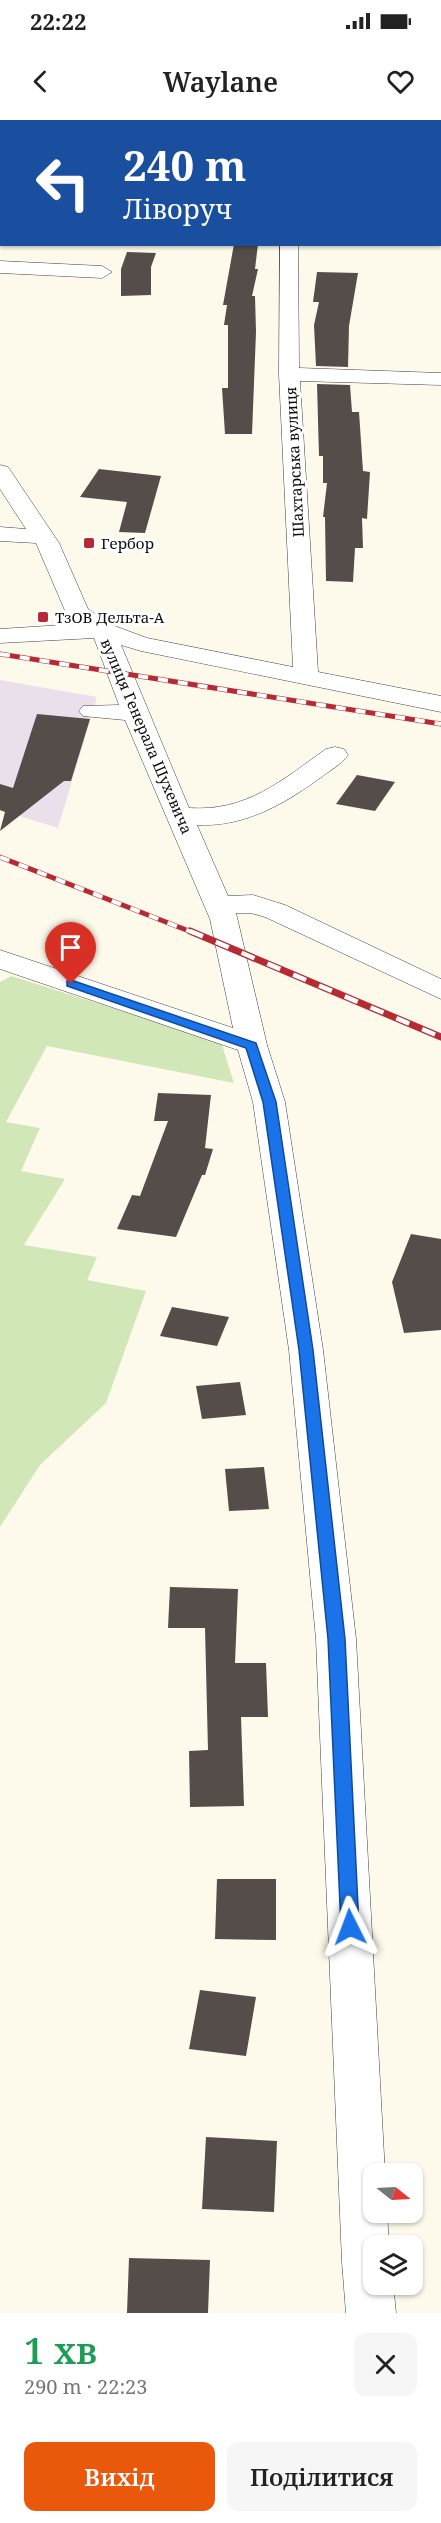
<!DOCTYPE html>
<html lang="uk">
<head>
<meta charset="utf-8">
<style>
	:root { --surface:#fff; --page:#f6f6f6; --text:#222; --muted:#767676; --accent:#ea580c }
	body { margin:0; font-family:"Noto Serif",serif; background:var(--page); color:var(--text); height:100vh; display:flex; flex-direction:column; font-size:22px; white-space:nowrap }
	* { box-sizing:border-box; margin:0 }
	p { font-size:20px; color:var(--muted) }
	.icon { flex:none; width:33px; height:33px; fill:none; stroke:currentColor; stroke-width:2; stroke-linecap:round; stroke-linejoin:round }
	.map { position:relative; height:2193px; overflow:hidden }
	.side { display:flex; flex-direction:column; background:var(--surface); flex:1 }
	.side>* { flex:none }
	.banner { position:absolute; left:0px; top:0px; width:441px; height:126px; box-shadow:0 2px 4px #0004; background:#1a4fa0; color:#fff; overflow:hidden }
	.needle { width:39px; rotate:108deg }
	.fabs { position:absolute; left:363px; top:2043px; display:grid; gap:12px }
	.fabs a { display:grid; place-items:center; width:60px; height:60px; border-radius:12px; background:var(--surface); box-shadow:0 2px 4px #0004; font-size:30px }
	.pin { position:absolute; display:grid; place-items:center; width:51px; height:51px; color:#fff; margin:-62px -26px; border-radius:50% 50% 50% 0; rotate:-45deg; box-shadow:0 0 6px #0007 }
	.pin .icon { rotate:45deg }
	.me { position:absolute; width:66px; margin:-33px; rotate:357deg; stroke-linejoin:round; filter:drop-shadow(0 0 4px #0008) }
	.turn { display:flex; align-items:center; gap:21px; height:126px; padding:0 24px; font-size:27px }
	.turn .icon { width:78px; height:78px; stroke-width:2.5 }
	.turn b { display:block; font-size:42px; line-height:51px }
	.round { display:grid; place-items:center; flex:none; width:63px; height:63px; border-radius:12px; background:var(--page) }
	.summary { display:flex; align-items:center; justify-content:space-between; height:102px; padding:0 24px }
	h1 { font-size:36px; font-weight:600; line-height:45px; color:#1e9e55 }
	.action { display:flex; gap:12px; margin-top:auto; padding:12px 24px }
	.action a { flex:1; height:69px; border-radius:12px; background:var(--accent); color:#fff; font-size:24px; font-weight:600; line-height:69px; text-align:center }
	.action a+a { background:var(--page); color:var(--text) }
	.status { display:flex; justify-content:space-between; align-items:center; height:42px; padding:0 30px; background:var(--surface); direction:ltr }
	.status svg { height:16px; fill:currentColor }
	header { display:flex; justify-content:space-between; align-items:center; height:78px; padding:0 24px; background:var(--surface); font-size:27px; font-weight:600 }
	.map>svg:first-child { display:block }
</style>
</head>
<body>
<div class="status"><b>22:22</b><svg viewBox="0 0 49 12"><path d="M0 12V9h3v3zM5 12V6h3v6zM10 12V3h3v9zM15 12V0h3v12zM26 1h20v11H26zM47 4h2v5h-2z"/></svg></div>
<header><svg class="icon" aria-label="back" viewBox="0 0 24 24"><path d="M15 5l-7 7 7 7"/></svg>Waylane<svg class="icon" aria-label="heart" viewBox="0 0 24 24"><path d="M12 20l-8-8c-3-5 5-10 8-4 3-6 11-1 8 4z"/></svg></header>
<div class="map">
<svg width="441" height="2193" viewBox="0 0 441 2193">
	<rect width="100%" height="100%" fill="#fefaeb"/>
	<path fill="#e9e0eb" d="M0 560 97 577 58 708 0 690Z"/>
	<path fill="#d1e7b7" d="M11 856 221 922 234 963 47 926 6 1002 40 1008 21 1051 65 1059 24 1125 97 1137 87 1160 146 1171 106 1283 40 1345 0 1407V862Z"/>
	<path fill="#544d49" d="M234 124H258L255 149H258L252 176H255L256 212 252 314H225L222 268H228V205H224L227 185H223Z
		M127 132 156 133 151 147V175L121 176V149Z
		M317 152 358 153 349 206 348 247 316 246 314 205 319 182H313Z
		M317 264 350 265 352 292H359L363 351 370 352 367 399 362 398 363 428H355L353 462 326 461 325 397H323L327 363H323V336H319Z
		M99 349 161 356 145 413 119 412 127 382 80 377Z
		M37 594 90 599 71 661H64L0 711 5 692 0 690V664L13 668Z
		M357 655 395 662 375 691 336 684Z
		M158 973 211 975 205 1028 213 1029 205 1055H202L176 1117 117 1109 132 1075 140 1076 168 1001H154Z
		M411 1114 441 1119V1210L404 1213 392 1162Z
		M172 1187 229 1197 217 1226 160 1216Z
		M240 1262 246 1295 202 1299 196 1266Z
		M264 1347 269 1389 229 1391 225 1349Z
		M170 1467 238 1469 235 1543H266L268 1597H241L244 1686 190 1687 189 1631 208 1630 205 1508H168Z
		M217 1759H276V1820L215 1819Z
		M200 1870 256 1877 246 1936 189 1929Z
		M206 2017 277 2021 274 2092 202 2089Z
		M129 2138 210 2140 208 2193H127Z"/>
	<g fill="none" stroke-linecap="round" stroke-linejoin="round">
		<g stroke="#3f3f3f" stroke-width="1">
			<path id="minor" d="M284 0H300V2H284Z
				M0 73H2V83H0Z
				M440 80H441V90H440Z
				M280 124H298L299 248 441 253V265L300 261 318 552 441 576V592L141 531 121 525 189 688C247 692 282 660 326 629L335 627 344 629 348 635C341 645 329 651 320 658 283 685 244 707 197 705L228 776 253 775 285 785 441 859V879L265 797 251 793H236L267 925 285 982 323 1230 356 1519 385 2054H374V2092H387L389 2126H374V2164H393L396 2193H346L342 2142 316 1519 289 1230 253 982 238 930 0 849V830L233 908 210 799 125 600 83 596 79 591 83 586 119 585 94 518 0 523V509L78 504 66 493 36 423 0 421V407L26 409 0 369V345L8 347 59 423 88 489 112 505 147 518 293 547 279 254Z
				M0 141 102 146 112 152 102 158 0 153Z"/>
		</g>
		<use href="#minor" fill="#fff" fill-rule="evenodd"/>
		<g stroke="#b62a34" stroke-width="5">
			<path id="rail-far1" d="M0 534 441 604
				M0 737 194 813"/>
		</g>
		<g stroke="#b62a34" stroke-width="7">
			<path id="rail" d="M190 811 441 917"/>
		</g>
		<use href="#rail-far1" stroke="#fff" stroke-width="4" stroke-dasharray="10" stroke-linecap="butt"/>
		<use href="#rail" stroke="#fff" stroke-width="4.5" stroke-dasharray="14" stroke-linecap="butt"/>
	</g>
	<path fill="#1a73e8" stroke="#114b97" stroke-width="1.5" d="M71 860 256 923 276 982 313 1230 345 1519 359 1807 356 1812 350 1814 344 1812 341 1807 328 1519 299 1230 263 982 246 928 67 866V861Z"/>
	<g fill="#b62a34" stroke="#fff" stroke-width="2">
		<rect x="83" y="417" width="12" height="12" rx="3"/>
		<rect x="37" y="491" width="12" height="12" rx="3"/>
	</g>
	<g text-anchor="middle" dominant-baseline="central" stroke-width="6" stroke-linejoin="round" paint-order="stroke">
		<g font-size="15" fill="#0c0c0c" stroke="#fff">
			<text transform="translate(294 342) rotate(-93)">Шахтарська вулиця</text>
			<text transform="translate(147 616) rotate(67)">вулиця Генерала Шухевича</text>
		</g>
		<g font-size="15" fill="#0c0c0c" stroke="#fff" text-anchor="start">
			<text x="101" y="423">Гербор</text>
			<text x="55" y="497">ТзОВ Дельта-А</text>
		</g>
	</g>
</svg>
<div class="fabs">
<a><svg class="needle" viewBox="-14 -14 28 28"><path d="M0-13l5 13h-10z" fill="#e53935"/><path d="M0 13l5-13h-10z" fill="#767676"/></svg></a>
<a><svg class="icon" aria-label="layers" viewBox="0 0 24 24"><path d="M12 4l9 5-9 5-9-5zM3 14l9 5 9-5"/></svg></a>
</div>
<div class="pin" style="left:71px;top:864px;background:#d93025"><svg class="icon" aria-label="arrive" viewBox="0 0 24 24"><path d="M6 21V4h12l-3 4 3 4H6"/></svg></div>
<svg class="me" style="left:350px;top:1807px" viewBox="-20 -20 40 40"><path d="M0-17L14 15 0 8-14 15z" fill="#1a73e8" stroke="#fff" stroke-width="4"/></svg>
<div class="banner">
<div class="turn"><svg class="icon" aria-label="left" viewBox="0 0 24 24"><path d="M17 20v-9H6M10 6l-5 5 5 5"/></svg><div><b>240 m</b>Ліворуч</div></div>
</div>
</div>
<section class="side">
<div class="summary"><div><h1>1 хв</h1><p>290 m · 22:23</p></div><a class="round"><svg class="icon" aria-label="close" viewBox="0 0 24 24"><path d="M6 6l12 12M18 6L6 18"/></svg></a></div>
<div class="action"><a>Вихід</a><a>Поділитися</a></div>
</section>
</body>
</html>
